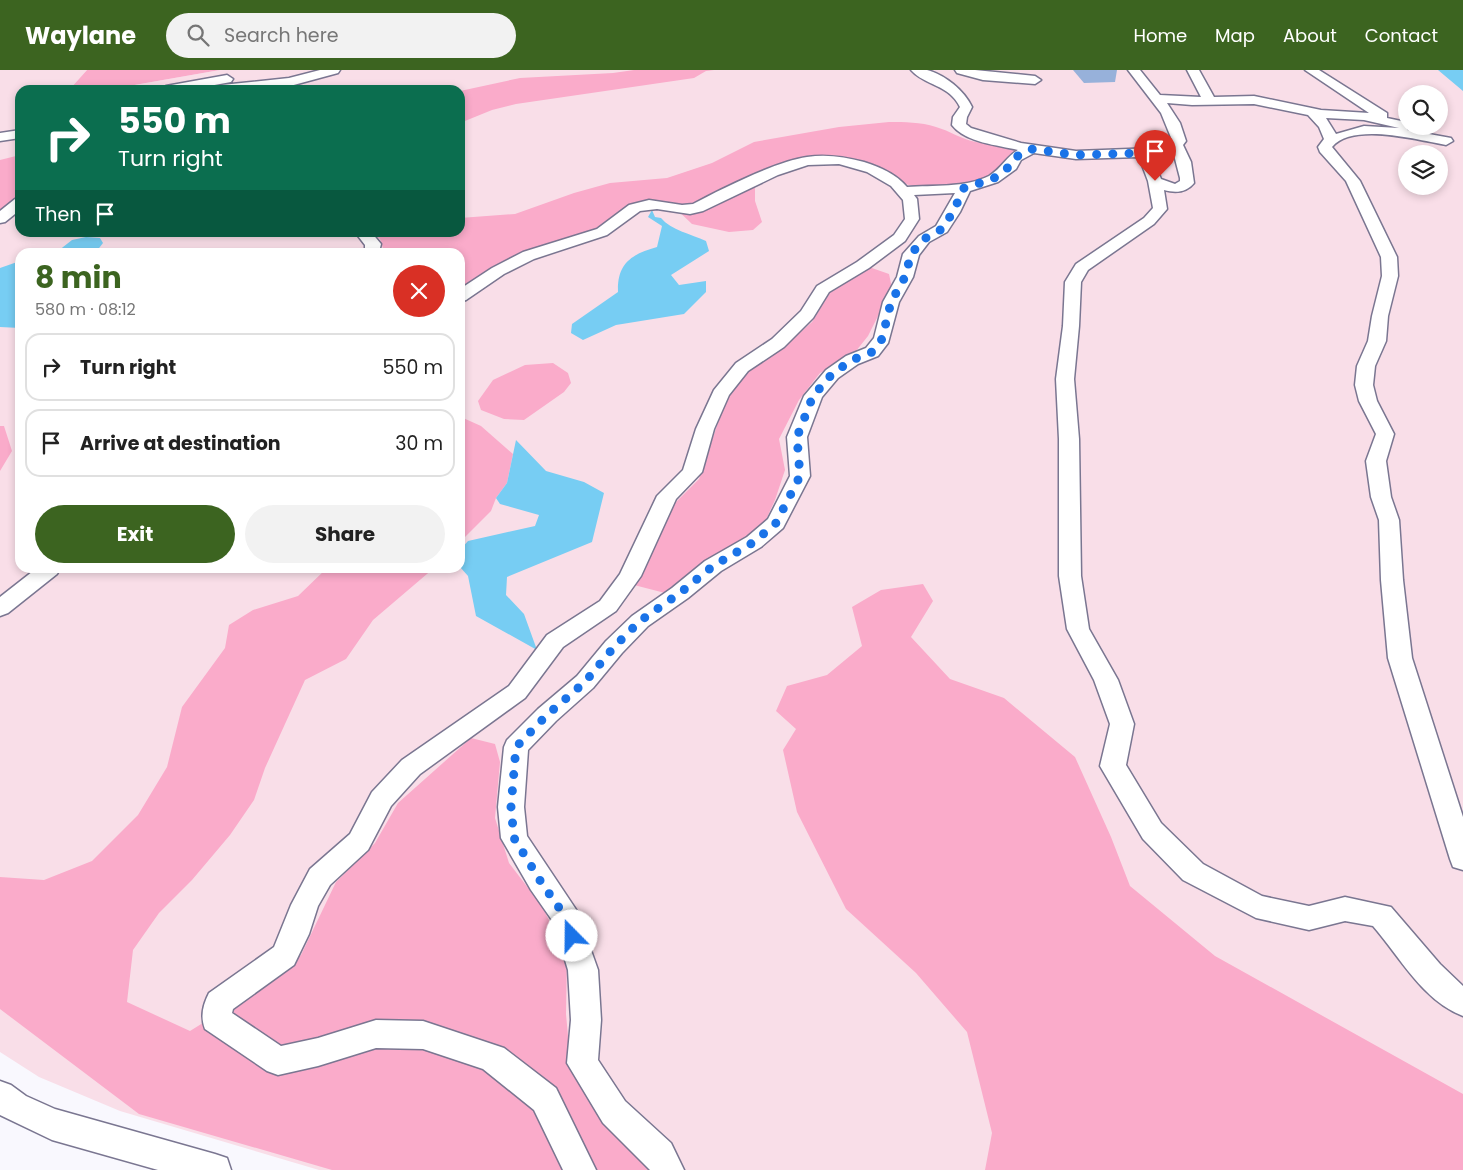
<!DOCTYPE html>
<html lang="en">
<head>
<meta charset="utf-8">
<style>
	:root { --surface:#fff; --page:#f2f2f2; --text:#222; --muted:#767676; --line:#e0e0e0; --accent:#3c6420 }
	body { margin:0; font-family:Poppins,sans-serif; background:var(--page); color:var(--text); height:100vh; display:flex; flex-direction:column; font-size:19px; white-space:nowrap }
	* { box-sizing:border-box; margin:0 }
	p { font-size:16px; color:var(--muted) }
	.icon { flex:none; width:28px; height:28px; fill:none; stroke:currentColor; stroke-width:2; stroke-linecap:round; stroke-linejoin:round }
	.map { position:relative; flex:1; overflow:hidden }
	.panel { position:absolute; left:15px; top:178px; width:450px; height:325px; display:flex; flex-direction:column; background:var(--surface); border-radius:15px; box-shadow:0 2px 8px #0003 }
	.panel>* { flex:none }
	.hud { position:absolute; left:15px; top:15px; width:450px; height:152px; border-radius:15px; box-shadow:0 2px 8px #0003; background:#0b6e4f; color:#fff; overflow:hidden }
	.controls { position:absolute; left:1398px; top:15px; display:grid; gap:10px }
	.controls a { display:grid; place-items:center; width:50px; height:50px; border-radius:50%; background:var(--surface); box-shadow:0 2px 8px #0003; font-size:25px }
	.pin { position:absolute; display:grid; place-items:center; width:42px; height:42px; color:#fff; margin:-51px -21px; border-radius:50% 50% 50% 0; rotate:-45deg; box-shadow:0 0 5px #0007 }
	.pin .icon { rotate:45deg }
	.me { position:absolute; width:55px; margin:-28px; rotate:338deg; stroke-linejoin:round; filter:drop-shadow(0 0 4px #0008) }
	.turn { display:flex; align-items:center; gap:18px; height:105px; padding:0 20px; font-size:22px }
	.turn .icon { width:65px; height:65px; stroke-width:2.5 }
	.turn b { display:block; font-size:35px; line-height:42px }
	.then { display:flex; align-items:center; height:48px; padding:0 20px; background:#0003; gap:10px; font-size:19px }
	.round { display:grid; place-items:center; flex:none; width:52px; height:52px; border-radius:26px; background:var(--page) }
	.summary { display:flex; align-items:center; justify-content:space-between; height:85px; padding:0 20px }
	h1 { font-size:30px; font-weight:700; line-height:38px; color:var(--accent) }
	.action { display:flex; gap:10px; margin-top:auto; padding:10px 20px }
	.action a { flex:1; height:58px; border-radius:30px; background:var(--accent); color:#fff; font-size:20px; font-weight:700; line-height:58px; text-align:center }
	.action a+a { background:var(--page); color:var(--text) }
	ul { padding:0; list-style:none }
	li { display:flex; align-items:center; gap:15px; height:68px; margin:0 10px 8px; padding:0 10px; border:2px solid var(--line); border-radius:15px }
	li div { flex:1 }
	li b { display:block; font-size:19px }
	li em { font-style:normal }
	header { display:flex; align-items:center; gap:30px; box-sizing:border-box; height:70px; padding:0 25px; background:var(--accent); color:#fff }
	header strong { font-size:24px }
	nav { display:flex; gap:28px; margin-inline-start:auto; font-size:18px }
	.search { width:350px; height:45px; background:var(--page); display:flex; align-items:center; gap:12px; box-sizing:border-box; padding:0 18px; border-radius:28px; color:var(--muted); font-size:19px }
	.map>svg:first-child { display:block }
</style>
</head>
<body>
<header>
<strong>Waylane</strong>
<div class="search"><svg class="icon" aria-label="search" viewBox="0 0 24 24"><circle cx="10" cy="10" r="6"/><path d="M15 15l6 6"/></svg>Search here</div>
<nav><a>Home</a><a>Map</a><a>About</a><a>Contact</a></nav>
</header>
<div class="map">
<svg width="1463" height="1100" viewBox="0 0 1463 1100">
	<rect width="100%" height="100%" fill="#f9f8fe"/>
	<path fill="#f9dee8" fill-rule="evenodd" d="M0 0H87L69 20H20V162H460V20H106L220 0H1463V1100H319L120 1041 39 1007 0 982ZM1406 24H1439V56H1406ZM1406 84H1439V116H1406ZM20 182H460V498H20Z"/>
	<path fill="#faabca" d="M87 0H220L106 20H69Z
		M634 0H714L706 1 694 8 516 34 492 40 460 53V21L520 8 613 3Z
		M889 52C905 52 920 52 936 57 950 61 961 69 976 72 992 75 1006 74 1022 80L997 103 971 114 926 119 905 114 883 102 843 88 769 100 755 116V131L762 152 753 160 729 162 692 154 671 134 651 133 607 156 501 192 460 219V182H384L380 169 372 163 460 162V148L515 144 574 123 610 113 667 108 712 93 754 72 839 57Z
		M20 85V123L0 144V90Z
		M869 197 889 204 892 218 868 266 852 286 820 303 799 330 779 369 785 400 775 430 765 452 740 473 706 491 665 523 634 515 670 438 699 409 727 326 755 293 788 273 812 252 831 221Z
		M553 293 568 303 571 313 564 322 524 350 504 349 481 340 478 331 493 310 525 295Z
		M461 347 481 356 513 384 507 413 496 428 491 441 460 472Z
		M0 356H4L12 381 0 401Z
		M327 498H434L373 550 346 589 305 610 265 698 254 730 230 765 192 810 159 843 133 880 127 932 190 961 259 918 301 885 336 812 375 773 398 733 471 668 495 674 500 692 495 748 509 793 542 836 567 887 566 944 571 999 599 1048 650 1100H332L139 1044 0 939V807L44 810 92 791 138 745 167 697 182 637 225 578 229 555 253 540 298 526Z
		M923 514 933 531 911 567 950 609 1004 628 1075 687 1111 767 1130 816 1215 886 1463 1024V1100H985L992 1063 967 962 916 903 846 839 797 742 783 680 796 659 776 641 787 616 827 605 862 576 852 537 881 520Z"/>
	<path fill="#77cdf3" d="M1438 0H1463V21Z
		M652 140 655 147 661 148C671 160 691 164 706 171L709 181 671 205 679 215 706 211V222L684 244 616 255 583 270 571 263 572 254 618 222C617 193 632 184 657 177L662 156 648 147Z
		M86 167 100 168 103 173 96 182H52L58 181 72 170Z
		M20 191V258L0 257V198Z
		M516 370 546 401 584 412 604 423 592 472 507 507 506 525 524 544 537 580 476 546 468 506 460 497V480L468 471 535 456 539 445 500 434 496 428 507 413Z"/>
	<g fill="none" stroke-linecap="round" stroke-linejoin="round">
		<g stroke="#7a7691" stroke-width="3">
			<path id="minor" d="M320 0H340L338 3 290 16 248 20H206L212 16 289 8Z
				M911 0C916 0 922 0 927 0 945 5 964 20 972 37L967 47 966 54 971 58 1021 73 1076 81 1155 78 1165 75 1172 70 1161 43 1128 0H1140L1160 25 1201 27 1187 0H1199L1214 27 1254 26 1321 40 1369 43 1305 0H1319L1387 43V48L1406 52V56H1412L1407 60 1451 68 1453 71 1446 75C1418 70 1353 52 1332 77L1360 111 1397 187 1398 206 1388 246 1386 271 1375 296 1373 315 1377 331 1394 364 1386 391 1391 427 1399 450 1403 510 1412 588 1463 747V800L1453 797 1450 789 1388 588 1381 510 1379 450 1371 427 1366 391 1376 364 1359 331 1355 315 1357 296 1368 271 1372 246 1382 206 1381 187 1346 111 1320 82 1318 77 1324 69 1319 57 1308 45 1254 34 1192 35 1167 33 1180 53 1186 71 1183 75 1191 92 1194 113C1186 123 1175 123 1164 120L1167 139 1154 154 1088 200 1081 212 1079 256 1074 309 1079 369 1081 506 1089 559 1118 610 1134 654 1126 695 1161 753 1203 794 1262 826 1309 836 1345 827 1391 837 1440 894 1463 916V946C1423 931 1400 887 1373 856L1345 851 1309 860 1256 848 1183 810 1143 769 1100 696 1110 654 1094 610 1067 559 1059 506V369L1056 309 1063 256 1065 212 1076 194 1144 148 1153 138 1148 111 1139 87 1076 89 1034 83 1021 90 1016 99 998 112 970 121 960 142 947 162 929 172 919 185 913 207 899 232 888 273 878 286 858 294 838 308 822 327 807 367 810 406 783 458 761 477 721 501 688 528 648 556 622 583 593 618 556 651 528 680 524 737 527 766 577 841 598 900 601 950 598 990 625 1031 671 1073 684 1100H650L603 1053 567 993 571 950 568 900 554 853 531 820 501 768 498 737 504 677 507 670 538 639 577 606 606 571 632 546 672 518 705 491 747 467 768 449 790 406 787 367 804 326 826 300 846 286 866 278 874 268 883 232 897 207 903 184 919 166 936 156 955 123 914 125 917 129 919 149 905 171 869 198 829 222 813 248 784 277 748 301 729 325 714 359 702 402 676 429 641 506 616 541 563 577 525 628 420 704 391 736 368 780 330 815 318 836 309 864 294 895 233 939 232 943 281 976 318 968 376 950 423 951 504 978 556 1018 596 1100H563L534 1040 483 999 423 979 376 978 318 996 278 1005 267 1001 205 959C200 946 203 935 209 923L274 877 291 835 310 799 350 764 372 722 402 690 509 616 547 565 600 531 620 504 657 426 683 400 696 359 714 320 736 293 772 269 801 241 817 216 857 192 894 165 905 149 903 130 891 116 867 102 839 94 808 95 778 105 703 141 690 144 657 139 640 141 607 165 534 189 504 204 466 230 460 232V219L492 198 523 182 597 159 629 135 649 130 682 135 693 134C721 119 777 91 807 87 827 84 845 87 864 92 880 97 896 104 907 117 933 115 965 118 989 106 1002 98 1007 86 1018 80 998 75 966 73 952 55L953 47 960 37C949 14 925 16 911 0ZM1326 48 1364 50 1399 58 1364 56 1336 64ZM1173 81 1180 108V111L1175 114 1161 109 1152 86Z
				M955 0H975L1035 6 1041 10 1035 14 983 10 957 3Z
				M227 5 233 9 231 12 187 20H160L166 16Z
				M20 60V68L0 71V63Z
				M20 128V140L5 152 0 153V141L15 129Z
				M355 162H371L381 174 379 182H365V175Z
				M37 498 60 499 57 504 8 543 0 546V527Z
				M0 1011 11 1015 26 1026 55 1039 215 1084 227 1088 231 1100H158L52 1070 0 1045Z"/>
		</g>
		<use href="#minor" fill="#fff" fill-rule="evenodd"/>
	</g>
	<path fill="#97b1da" d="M1073 0H1117L1115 12 1084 13Z"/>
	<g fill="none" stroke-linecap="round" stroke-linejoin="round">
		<path stroke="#1a73e8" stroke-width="9" stroke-dasharray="0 16.2" d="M572 866 567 849 541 812 514 768 511 737 516 677 547 645 585 612 614 577 640 551 680 523 713 496 754 472 776 453 800 406 797 367 813 326 832 304 852 290 872 282 882 269 891 232 905 207 911 184 924 169 942 159 953 142 964 118 993 109 1010 96 1016 87 1031 79 1076 85 1144 83 1155 111"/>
	</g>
</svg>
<div class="controls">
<a><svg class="icon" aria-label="search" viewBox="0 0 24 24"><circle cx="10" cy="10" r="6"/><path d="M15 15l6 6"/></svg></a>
<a><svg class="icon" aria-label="layers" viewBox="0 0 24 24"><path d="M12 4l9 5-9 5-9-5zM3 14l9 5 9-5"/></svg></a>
</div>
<div class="pin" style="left:1155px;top:111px;background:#d93025"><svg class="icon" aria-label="arrive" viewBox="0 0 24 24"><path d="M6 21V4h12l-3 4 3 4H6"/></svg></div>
<svg class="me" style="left:572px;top:866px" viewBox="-20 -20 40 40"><circle r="19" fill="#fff"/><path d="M0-13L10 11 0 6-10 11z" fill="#1a73e8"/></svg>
<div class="hud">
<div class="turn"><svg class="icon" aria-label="right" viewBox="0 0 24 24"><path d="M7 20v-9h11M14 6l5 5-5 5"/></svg><div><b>550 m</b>Turn right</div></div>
<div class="then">Then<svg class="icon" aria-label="arrive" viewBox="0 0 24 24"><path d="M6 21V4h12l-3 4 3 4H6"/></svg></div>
</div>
<section class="panel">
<div class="summary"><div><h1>8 min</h1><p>580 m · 08:12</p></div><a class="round" style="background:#d93025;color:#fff"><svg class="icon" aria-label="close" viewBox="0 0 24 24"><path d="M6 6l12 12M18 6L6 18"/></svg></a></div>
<ul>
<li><svg class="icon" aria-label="right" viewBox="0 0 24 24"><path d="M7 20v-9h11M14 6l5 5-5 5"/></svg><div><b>Turn right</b></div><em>550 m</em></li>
<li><svg class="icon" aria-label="arrive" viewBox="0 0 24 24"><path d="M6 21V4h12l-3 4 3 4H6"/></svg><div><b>Arrive at destination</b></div><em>30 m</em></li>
</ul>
<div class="action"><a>Exit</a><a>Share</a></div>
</section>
</div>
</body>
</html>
